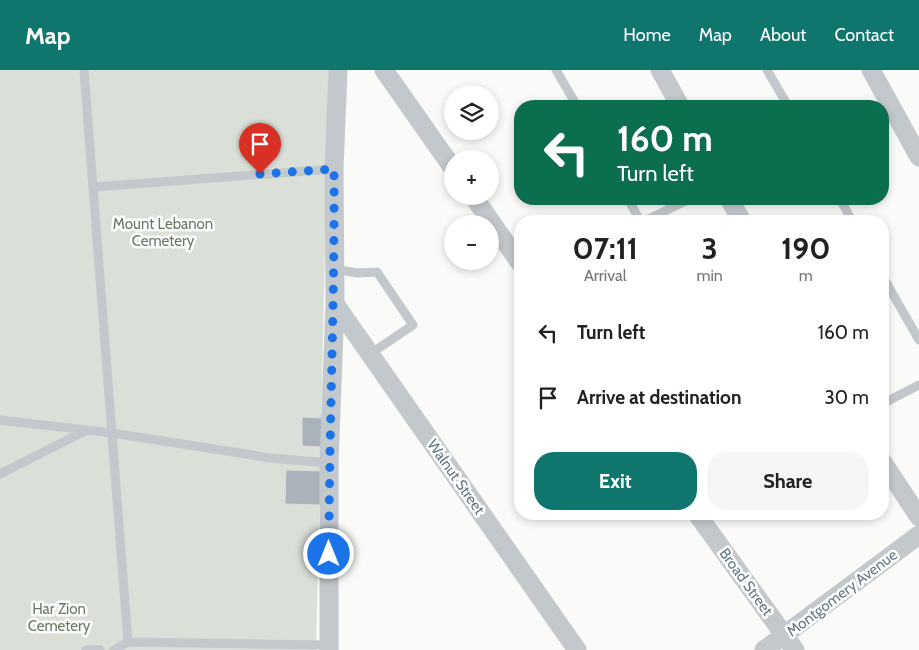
<!DOCTYPE html>
<html lang="en">
<head>
<meta charset="utf-8">
<style>
	:root { --surface:#fff; --page:#f6f6f6; --text:#202124; --muted:#757577; --accent:#0f766e }
	body { margin:0; font-family:Cabin,sans-serif; background:var(--page); color:var(--text); height:100vh; display:flex; flex-direction:column; font-size:19px; white-space:nowrap }
	* { box-sizing:border-box; margin:0 }
	p { font-size:16px; color:var(--muted) }
	.icon { flex:none; width:28px; height:28px; fill:none; stroke:currentColor; stroke-width:2; stroke-linecap:round; stroke-linejoin:round }
	.map { position:relative; flex:1; overflow:hidden }
	.panel { position:absolute; left:514px; top:145px; width:375px; height:305px; display:flex; flex-direction:column; background:var(--surface); border-radius:20px; box-shadow:0 2px 8px #0003 }
	.panel>* { flex:none }
	.hud { position:absolute; left:514px; top:30px; width:375px; height:105px; border-radius:20px; box-shadow:0 2px 8px #0003; background:#0b6e4f; color:#fff; overflow:hidden }
	.fabs { position:absolute; left:444px; top:15px; display:grid; gap:10px }
	.fabs a { display:grid; place-items:center; width:55px; height:55px; border-radius:50%; background:var(--surface); box-shadow:0 2px 8px #0003; font-size:25px }
	.pin { position:absolute; display:grid; place-items:center; width:42px; height:42px; color:#fff; margin:-51px -21px; border-radius:50% 50% 50% 0; rotate:-45deg; box-shadow:0 0 5px #0007 }
	.pin .icon { rotate:45deg }
	.me { position:absolute; width:55px; margin:-28px; rotate:0deg; stroke-linejoin:round; filter:drop-shadow(0 0 4px #0008) }
	.turn { display:flex; align-items:center; gap:18px; height:105px; padding:0 20px; font-size:22px }
	.turn .icon { width:65px; height:65px; stroke-width:2.5 }
	.turn b { display:block; font-size:35px; line-height:42px }
	.eta { display:flex; justify-content:space-evenly; align-items:center; height:85px; text-align:center }
	.eta b { font-size:30px; font-weight:800; line-height:35px }
	.primary-button { display:flex; gap:10px; margin-top:auto; padding:10px 20px }
	.primary-button a { flex:1; height:58px; border-radius:20px; background:var(--accent); color:#fff; font-size:20px; font-weight:800; line-height:58px; text-align:center }
	.primary-button a+a { background:var(--page); color:var(--text) }
	ul { padding:0; list-style:none }
	li { display:flex; align-items:center; gap:15px; height:65px; padding:0 20px }
	li div { flex:1 }
	li b { display:block; font-size:19px }
	li em { font-style:normal }
	header { display:flex; align-items:center; gap:30px; box-sizing:border-box; height:70px; padding:0 25px; background:var(--accent); color:#fff }
	header strong { font-size:24px }
	nav { display:flex; gap:28px; margin-inline-start:auto; font-size:18px }
	.map>svg:first-child { display:block }
</style>
</head>
<body>
<header>
<strong>Map</strong>
<nav><a>Home</a><a>Map</a><a>About</a><a>Contact</a></nav>
</header>
<div class="map">
<svg width="919" height="580" viewBox="0 0 919 580">
	<rect width="100%" height="100%" fill="#fafaf8"/>
	<path fill="#dadfd7" d="M0 0H329L316 580H0Z"/>
	<path fill="#aab3b9" stroke="#dcdcda" d="M302 347 323 348V377L302 376Z
		M286 400 322 401 321 435 285 434Z"/>
	<g fill="none" stroke-linecap="round" stroke-linejoin="round">
		<path stroke="#c3c8cc" stroke-width="9" d="M84 0 128 572
			M556 0 577 36
			M767 0 788 36
			M94 117 334 99
			M628 129 640 151
			M840 129 852 151
			M644 151 690 129
			M335 199 357 203 377 202 413 255 370 284
			M882 205 919 270
			M882 334 919 315
			M0 350 112 363 271 388 329 393
			M0 404 87 360
			M86 580H100
			M114 580 128 572 329 575"/>
		<path stroke="#c3c8cc" stroke-width="19" d="M384 0 452 97
			M660 0 680 36
			M871 0 919 87
			M473 126 520 193
			M729 129 742 151
			M335 234 577 580
			M882 391 919 447
			M697 444 795 580
			M329 580V393L335 234 334 99 338 0
			M764 580 919 465"/>
	</g>
	<g fill="none" stroke-linecap="round" stroke-linejoin="round">
		<path stroke="#1a73e8" stroke-width="9" stroke-dasharray="0 16.2" d="M260 104 334 99C335 227 329 356 329 484"/>
	</g>
	<g text-anchor="middle" dominant-baseline="central" stroke-width="5" stroke-linejoin="round" paint-order="stroke">
		<g font-size="15" fill="#687a64" stroke="#fff">
			<text x="163" y="154">Mount Lebanon<tspan x="163" dy="17">Cemetery</tspan></text>
			<text x="59" y="539">Har Zion<tspan x="59" dy="17">Cemetery</tspan></text>
		</g>
		<g font-size="15" fill="#657683" stroke="#fff">
			<text transform="translate(456 407) rotate(55)">Walnut Street</text>
			<text transform="translate(746 512) rotate(54)">Broad Street</text>
			<text transform="translate(842 523) rotate(-37)">Montgomery Avenue</text>
		</g>
	</g>
</svg>
<div class="fabs">
<a><svg class="icon" aria-label="layers" viewBox="0 0 24 24"><path d="M12 4l9 5-9 5-9-5zM3 14l9 5 9-5"/></svg></a>
<a>+</a>
<a>−</a>
</div>
<div class="pin" style="left:260px;top:104px;background:#d93025"><svg class="icon" aria-label="arrive" viewBox="0 0 24 24"><path d="M6 21V4h12l-3 4 3 4H6"/></svg></div>
<svg class="me" style="left:329px;top:484px" viewBox="-20 -20 40 40"><circle r="17" fill="#1a73e8" stroke="#fff" stroke-width="3"/><path d="M0-11L8 9 0 5-8 9z" fill="#fff"/></svg>
<div class="hud">
<div class="turn"><svg class="icon" aria-label="left" viewBox="0 0 24 24"><path d="M17 20v-9H6M10 6l-5 5 5 5"/></svg><div><b>160 m</b>Turn left</div></div>
</div>
<section class="panel">
<div class="eta">
<div><b>07:11</b><p>Arrival</p></div>
<div><b>3</b><p>min</p></div>
<div><b>190</b><p>m</p></div>
</div>
<ul>
<li><svg class="icon" aria-label="left" viewBox="0 0 24 24"><path d="M17 20v-9H6M10 6l-5 5 5 5"/></svg><div><b>Turn left</b></div><em>160 m</em></li>
<li><svg class="icon" aria-label="arrive" viewBox="0 0 24 24"><path d="M6 21V4h12l-3 4 3 4H6"/></svg><div><b>Arrive at destination</b></div><em>30 m</em></li>
</ul>
<div class="primary-button"><a>Exit</a><a>Share</a></div>
</section>
</div>
</body>
</html>
